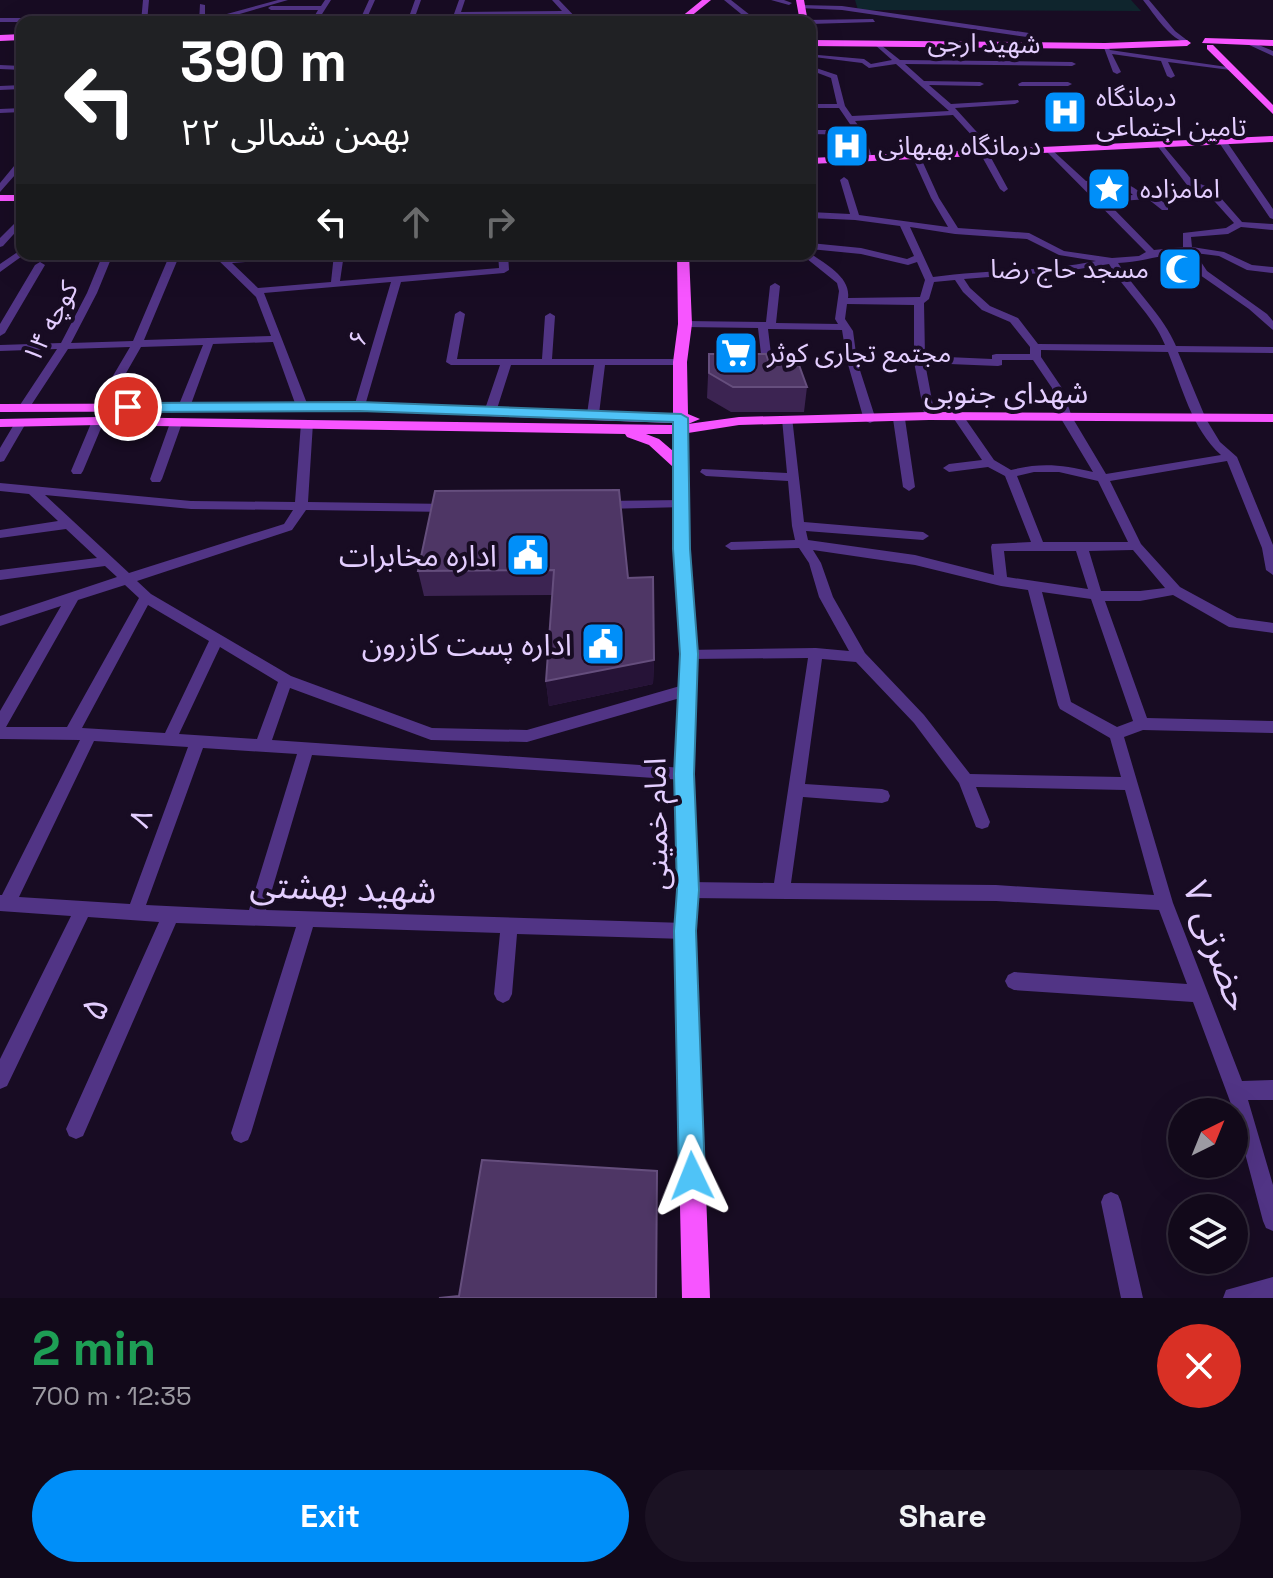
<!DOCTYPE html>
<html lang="en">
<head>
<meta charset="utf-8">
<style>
	:root { --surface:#12091a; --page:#1b1223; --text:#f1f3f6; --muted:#9c9aa2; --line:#312a39; --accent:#008ff9 }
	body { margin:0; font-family:"Space Grotesk","Noto Sans Arabic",sans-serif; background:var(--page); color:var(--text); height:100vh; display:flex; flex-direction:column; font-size:30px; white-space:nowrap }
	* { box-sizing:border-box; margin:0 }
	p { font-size:26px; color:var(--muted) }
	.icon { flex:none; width:44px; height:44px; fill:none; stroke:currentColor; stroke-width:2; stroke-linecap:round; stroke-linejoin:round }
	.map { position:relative; height:1298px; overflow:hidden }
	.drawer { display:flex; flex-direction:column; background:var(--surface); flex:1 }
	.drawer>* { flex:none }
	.guide { position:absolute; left:16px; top:16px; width:800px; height:244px; border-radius:16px; box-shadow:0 8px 32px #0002,0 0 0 2px var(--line); background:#202124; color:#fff; overflow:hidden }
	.needle { width:52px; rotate:43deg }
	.fabs { position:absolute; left:1168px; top:1098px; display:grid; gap:16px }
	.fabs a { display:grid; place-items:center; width:80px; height:80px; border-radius:50%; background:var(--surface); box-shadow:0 8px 32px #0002,0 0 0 2px var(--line); font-size:40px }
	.pin { position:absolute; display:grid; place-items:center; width:68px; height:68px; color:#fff; margin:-34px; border:4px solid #fff; border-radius:50%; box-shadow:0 2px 8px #0007 }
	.me { position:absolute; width:88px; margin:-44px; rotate:358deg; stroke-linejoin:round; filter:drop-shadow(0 0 6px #0008) }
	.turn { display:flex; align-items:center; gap:28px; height:168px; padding:0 32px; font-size:36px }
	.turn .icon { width:104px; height:104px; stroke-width:2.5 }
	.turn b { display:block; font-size:56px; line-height:68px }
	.lanes { display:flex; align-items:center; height:76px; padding:0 32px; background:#0003; justify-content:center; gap:40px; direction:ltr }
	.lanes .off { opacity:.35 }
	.round { display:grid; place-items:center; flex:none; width:84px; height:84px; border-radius:42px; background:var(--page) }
	.summary { display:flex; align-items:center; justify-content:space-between; height:136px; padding:0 32px }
	h1 { font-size:48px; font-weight:700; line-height:60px; color:#1e9e55 }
	.cta { display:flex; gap:16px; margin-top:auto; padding:16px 32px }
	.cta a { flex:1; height:92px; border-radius:48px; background:var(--accent); color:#fff; font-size:32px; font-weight:700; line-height:92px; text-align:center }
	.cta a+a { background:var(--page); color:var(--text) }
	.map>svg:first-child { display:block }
</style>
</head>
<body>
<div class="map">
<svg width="1273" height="1298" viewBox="0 0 1273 1298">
	<rect width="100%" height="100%" fill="#180c23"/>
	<path fill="#0f252d" d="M855 0H1131L1141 11 858 10Z"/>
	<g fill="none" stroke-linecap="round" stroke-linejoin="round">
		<path fill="#513485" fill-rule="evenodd" d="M143 0H149L147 22H141Z
			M278 0H288L212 22H199L200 4 205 5V20Z
			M325 0H331L317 22H311L318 10H271L268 8 271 6H321Z
			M369 0H375L366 20 383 19 386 22H359Z
			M415 0H421L416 14 413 16 410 14Z
			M459 0H465L461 12 562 11 552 0H559L580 22H573L566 15 457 16 454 14Z
			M724 0H731L750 15 775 14 778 16 746 18Z
			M771 0H784L792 3 789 5Z
			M1143 0H1149L1175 31 1188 41V43C1170 40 1155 15 1143 0Z
			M801 5 842 6 1029 33 1037 43 1032 44 1027 37 842 10 799 8Z
			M0 18H29L32 20 29 22H0Z
			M873 19 875 22 810 24V22H801L804 20Z
			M876 41 900 60 1072 62 1076 64 1072 66 905 64 924 81 980 82 984 84 980 86 929 85 951 104 1018 100 1019 102 1015 104 955 108 995 152 989 154 1008 189 1004 192 1000 189 980 153 986 151 953 115 855 121 864 133 872 157 868 159 864 157 857 135 810 134V130H854L839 108H810V104H837L831 78 810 70V66L837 75 845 106 852 116 949 111 896 64 869 68 862 63 814 57 818 55 864 59 871 64 892 60 874 44Z
			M1249 41 1273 51V56L1247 44Z
			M1103 45H1107L1110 50 1234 68 1230 70 1168 62 1175 76 1171 78 1167 76 1161 61 1112 54 1121 72 1117 74 1113 72Z
			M0 65 22 66V70L0 69Z
			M1022 82H1068L1072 84 1068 86H1019L1018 84Z
			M22 85V89L0 90V86Z
			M22 108V112L0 113V109Z
			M1222 139H1225L1273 209V219L1270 218 1218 141Z
			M1160 142 1193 181 1213 189 1242 222 1273 224V230L1241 227 1228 234 1191 237 1192 247 1224 252 1252 265 1273 267V273L1247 270 1219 256 1195 253 1207 271 1267 314 1273 321V330L1249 309 1200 275 1185 252C1162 255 1141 262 1118 263 1136 292 1163 315 1176 346L1273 347V353L1178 352 1206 419 1220 442 1237 457 1273 545V575L1266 570 1262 548 1227 461 1110 481 1141 544 1180 587 1237 618 1273 623V633L1229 627 1173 595 1140 601H1105L1147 718 1273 721V733L1143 730 1124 737 1173 903 1242 1081 1273 1080V1100H1248L1273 1185V1231L1266 1228 1263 1221 1234 1112 1193 1002 1014 990 1008 987 1005 981 1008 975 1014 972 1187 984 1159 910 996 901 688 898 682 895 680 890 682 885 688 882 774 883 808 658 689 659 684 658 682 654 684 650 816 648 849 651 819 597 809 563 799 548 731 550 725 546 731 542 795 540 792 526 788 481 706 476 700 472 702 469 787 473 782 419 788 416 792 417 804 522 923 532 929 536 923 540 806 531 808 540 915 555 994 575 991 547 992 544 1031 542 1005 476 988 467 949 472 943 468 949 464 982 460 952 416 954 414H962L994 460 1011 470C1043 462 1062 465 1093 472L1060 417 1052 388 1033 360H1002V365L998 366 925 363 935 416 929 419 925 418 914 362 912 359 914 357V305L847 304 845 319 853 331 857 361 876 420 870 423 864 420 847 361 842 330 768 329 771 354 766 357 761 354 758 328 685 327 680 324 685 321 766 322 770 286 775 283 780 286 776 323 838 324 835 319 839 291 837 283 801 254 810 253C825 264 851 277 848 298L920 297 925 280 917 262 908 265 861 254 810 249V243L861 248 907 259 914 256 900 226 855 220 810 218V212L850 214 840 180 844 177 848 180 859 215 948 227 931 198 912 156 916 154 920 156 939 198 958 228 1029 233 1064 251 1112 258 1139 256 1146 252 1047 152V148H1050L1086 181 1110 178C1124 186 1128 181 1142 194H1153L1168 206V210H1162L1148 199 1107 202 1154 250 1183 247V233L1226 228 1234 223 1207 193 1187 185 1156 144ZM1108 184 1112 188 1126 189 1133 195 1102 197 1090 186ZM910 227 955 234 1027 239 1059 255 1096 261C1042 272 986 269 933 277ZM1109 264C1126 293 1153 315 1165 345L1038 344 1018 318 990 306 970 288 964 279 1067 271ZM955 280 963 292 982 310 1010 322 1030 347V354H996L992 355V359L925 356 924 303 929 299 934 282ZM1041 350 1168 352C1182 387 1192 429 1221 455L1106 474 1072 417 1062 388 1041 357ZM1034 472H1059L1098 481 1128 542H1043L1017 476ZM813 550 915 565 1001 586 1028 590 1058 705 1060 709 1110 738 1121 777 970 774 924 715 865 653 833 597 821 563ZM1133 550 1165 588 1140 591H1101L1089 551ZM1004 551H1076L1088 589 1007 577ZM1042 592 1091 599 1133 721 1117 727 1071 702ZM822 659 856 662 914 723 959 783 976 827 982 829 988 827 990 822 976 787 1125 790 1154 895 996 885 791 883 803 797 882 803 888 801 890 796 888 791 882 789 805 784Z
			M19 160H22V167L0 192V183Z
			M22 216V225L3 246 0 247V238Z
			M22 249V254H25L0 272V264Z
			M103 254H113L97 293 71 343 133 341 170 254H180L144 340 271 336 256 297 212 254H222L227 258 301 254 297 258 232 263 258 288 331 282 334 254H344L340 281 499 268 498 254H508L509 270 504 273 401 282 364 409 360 410 354 407 391 282 264 293 308 406 306 408 302 409 296 406 273 342 213 344 190 407 184 410 178 407 203 345 141 347 106 408 100 411 94 408 130 347 68 349 28 410H20L18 408 57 349 0 351V345L61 343 87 293Z
			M40 262 45 265 5 333 0 336V324L35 265Z
			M460 311 465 314 457 359H542L545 316 550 313 555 316 552 359H680L685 362 680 365H605L599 414 593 417 587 414 594 365H511L496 412 490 415 484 412 500 365H451L446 362 455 314Z
			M899 416 905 419 915 487 909 491 903 487 893 419Z
			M98 418 104 421 83 471 81 474H73L71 471 92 421Z
			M20 420 26 423 4 461 0 462V448L16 421Z
			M176 420 182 423 162 479 160 482H152L150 479 170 423Z
			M307 420 313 423 308 502 450 504 456 508 450 512 306 510 292 530 137 581 151 594 291 676 432 728 527 730 687 684 692 686 694 690 692 694 687 696 527 742 431 740 290 688 272 740 684 768 689 769 692 774 689 779 684 780 312 755 266 910 685 923 691 925 694 931 691 937 685 939 517 934 512 994 509 1000 503 1003 497 1000 494 994 500 933 313 927 251 1133 248 1140 241 1143 234 1140 231 1133 296 927 176 923 83 1136 76 1139 69 1136 66 1129 159 922 88 917 7 1086 0 1089V1059L71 916 0 911V895H2L80 740 0 739V711L61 606 0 626V616L117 577 105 566 0 580V570L97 558 66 529 0 538V530L58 521 29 494 0 491V483L191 501 295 502 301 423ZM45 495 191 509 293 510 284 524 129 573ZM125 585 139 598 67 727H6L78 600ZM148 605 209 641 165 733 82 728ZM220 647 278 682 257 739 179 734ZM94 741 188 747 130 904 19 897ZM203 748 297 754 249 910 146 905Z
			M682 500 688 504 686 507 603 509 597 505 603 501Z
			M1111 1192 1118 1195 1121 1202 1143 1298H1121L1101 1202 1104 1195Z
			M1273 1277V1298H1223L1226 1290Z"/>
		<path fill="#f755ff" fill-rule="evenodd" d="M702 0H711L684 22H675Z
			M796 0H804L808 22H800Z
			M22 34V40L0 41V35Z
			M1205 38 1273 40V46L1202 43Z
			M810 40 1105 43 1187 40 1191 43 1187 46 1105 49 810 46Z
			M1207 45H1213L1273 105V114L1207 49Z
			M1273 136V142L810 164V158Z
			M0 195H22V201H0Z
			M677 254H689L692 324 687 362 688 414 700 419 688 424 739 417 929 412 1273 414V422L929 420 739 425 688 433 690 549 698 654 694 774 699 890 696 931 710 1298H682L674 931 677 890 674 774 680 654 674 549 673 467 649 445 627 437 625 434 98 425 0 427V419L98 417 673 425V423L360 411 0 412V404L360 403 673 414V362L678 324ZM646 434H673V451L659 439Z"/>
	</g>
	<path fill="#3c2452" d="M709 354 769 363 807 387 804 412H731L707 398Z
		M435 491 628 578 654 660 653 684 549 706 546 681 552 595 424 596 418 571Z"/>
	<path fill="#261337" d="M654 660 653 684 549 706 546 681Z"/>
	<path fill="#4e3665" stroke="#654e7d" stroke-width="2" d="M709 354H766L769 363 782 362 786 367 799 365 807 387H733L709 373Z
		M619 490 628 578 653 577 654 660 546 681 554 570 418 571 435 491Z
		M482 1160 657 1171 656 1298H439L459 1296Z"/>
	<path fill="#4fc3f7" stroke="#337fa1" stroke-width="2" d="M360 402 681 414 688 418 690 549 698 654 694 774 699 890 696 931 705 1176 701 1185 692 1189 683 1185 679 1176 674 931 677 890 674 774 680 654 673 549V422L360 411 128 412 121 407 128 403Z"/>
	<defs>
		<g id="hospital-square" transform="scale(2.3)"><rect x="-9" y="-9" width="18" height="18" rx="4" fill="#008ff9" stroke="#180c23"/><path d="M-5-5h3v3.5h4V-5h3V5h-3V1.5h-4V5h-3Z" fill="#fff"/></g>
		<g id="sight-square" transform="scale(2.3)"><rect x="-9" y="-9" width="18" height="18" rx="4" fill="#008ff9" stroke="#180c23"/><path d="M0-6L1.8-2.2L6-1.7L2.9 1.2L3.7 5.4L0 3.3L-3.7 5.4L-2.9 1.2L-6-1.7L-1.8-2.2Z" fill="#fff"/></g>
		<g id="mosque-square" transform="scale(2.3)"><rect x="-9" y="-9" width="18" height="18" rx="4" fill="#008ff9" stroke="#180c23"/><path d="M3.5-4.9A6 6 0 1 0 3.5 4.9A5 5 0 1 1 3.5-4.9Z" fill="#fff"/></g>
		<g id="supermarket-square" transform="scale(2.3)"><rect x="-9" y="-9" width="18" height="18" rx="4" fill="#008ff9" stroke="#180c23"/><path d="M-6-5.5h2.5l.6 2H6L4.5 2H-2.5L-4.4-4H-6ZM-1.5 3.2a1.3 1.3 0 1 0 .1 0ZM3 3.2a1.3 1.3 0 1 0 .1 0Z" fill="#fff"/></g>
		<g id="civic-square" transform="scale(2.3)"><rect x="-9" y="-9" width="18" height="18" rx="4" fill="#008ff9" stroke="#180c23"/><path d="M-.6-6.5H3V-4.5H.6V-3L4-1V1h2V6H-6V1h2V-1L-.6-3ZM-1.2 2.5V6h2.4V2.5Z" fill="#fff"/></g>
	</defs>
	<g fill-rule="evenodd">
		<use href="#hospital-square" x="1065" y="112"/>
		<use href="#hospital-square" x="847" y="146"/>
		<use href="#sight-square" x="1109" y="189"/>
		<use href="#mosque-square" x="1180" y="269"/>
		<use href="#supermarket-square" x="736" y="353"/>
		<use href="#civic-square" x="528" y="555"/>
		<use href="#civic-square" x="603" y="644"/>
	</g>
	<g text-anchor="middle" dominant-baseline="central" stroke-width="8" stroke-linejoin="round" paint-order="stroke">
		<g font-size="26" fill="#e4ceff" stroke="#180c23">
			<text transform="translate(984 43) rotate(1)">شهید ارجی</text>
			<text transform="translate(50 322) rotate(-62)">کوچه ۱۴</text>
			<text transform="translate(358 338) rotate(-72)">۶</text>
		</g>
		<g font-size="26" fill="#e4ceff" stroke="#180c23" text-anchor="start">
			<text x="1096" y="97">درمانگاه<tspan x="1096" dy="30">تامین اجتماعی</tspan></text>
			<text x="878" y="146">درمانگاه بهبهانی</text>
			<text x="1140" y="189">امامزاده</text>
			<text x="1149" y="269" text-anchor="end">مسجد حاج رضا</text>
			<text x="767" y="353">مجتمع تجاری کوثر</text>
		</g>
		<g font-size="30" fill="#e4ceff" stroke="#180c23">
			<text x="1006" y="392">شهدای جنوبی</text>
			<text transform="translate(140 818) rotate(-70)">۸</text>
			<text transform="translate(656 824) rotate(-91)">امام خمینی</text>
		</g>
		<g font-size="30" fill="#e4ceff" stroke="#180c23" text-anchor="end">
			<text x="497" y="555">اداره مخابرات</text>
			<text x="572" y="644">اداره پست کازرون</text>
		</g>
		<g font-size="36" fill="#e4ceff" stroke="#180c23">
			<text transform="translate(343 888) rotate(2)">شهید بهشتی</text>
			<text transform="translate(1217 946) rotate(70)">حضرتی ۷</text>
			<text transform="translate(95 1009) rotate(-66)">۵</text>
		</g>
	</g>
</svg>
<div class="fabs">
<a><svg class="needle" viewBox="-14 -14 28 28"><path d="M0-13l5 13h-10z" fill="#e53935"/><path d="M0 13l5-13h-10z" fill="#9c9aa2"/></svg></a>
<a><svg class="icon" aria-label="layers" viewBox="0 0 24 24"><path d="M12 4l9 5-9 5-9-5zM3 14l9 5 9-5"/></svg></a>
</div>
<div class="pin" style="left:128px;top:407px;background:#d93025"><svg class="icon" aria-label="arrive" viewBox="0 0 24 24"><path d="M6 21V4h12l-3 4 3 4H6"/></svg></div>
<svg class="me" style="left:692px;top:1176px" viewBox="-20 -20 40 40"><path d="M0-17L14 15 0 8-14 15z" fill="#4fc3f7" stroke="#fff" stroke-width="4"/></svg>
<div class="guide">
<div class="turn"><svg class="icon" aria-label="left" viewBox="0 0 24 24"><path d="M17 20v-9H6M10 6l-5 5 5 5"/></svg><div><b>390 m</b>۲۲ بهمن شمالی</div></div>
<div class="lanes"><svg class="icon" aria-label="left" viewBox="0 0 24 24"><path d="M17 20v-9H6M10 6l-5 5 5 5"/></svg><svg class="icon off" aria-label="ahead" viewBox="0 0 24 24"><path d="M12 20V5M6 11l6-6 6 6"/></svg><svg class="icon off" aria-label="right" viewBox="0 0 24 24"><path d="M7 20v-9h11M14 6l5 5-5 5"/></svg></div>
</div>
</div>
<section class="drawer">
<div class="summary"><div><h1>2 min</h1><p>700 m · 12:35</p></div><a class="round" style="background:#d93025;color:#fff"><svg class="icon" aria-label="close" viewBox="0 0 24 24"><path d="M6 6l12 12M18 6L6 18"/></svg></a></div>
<div class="cta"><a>Exit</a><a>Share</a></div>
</section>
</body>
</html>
